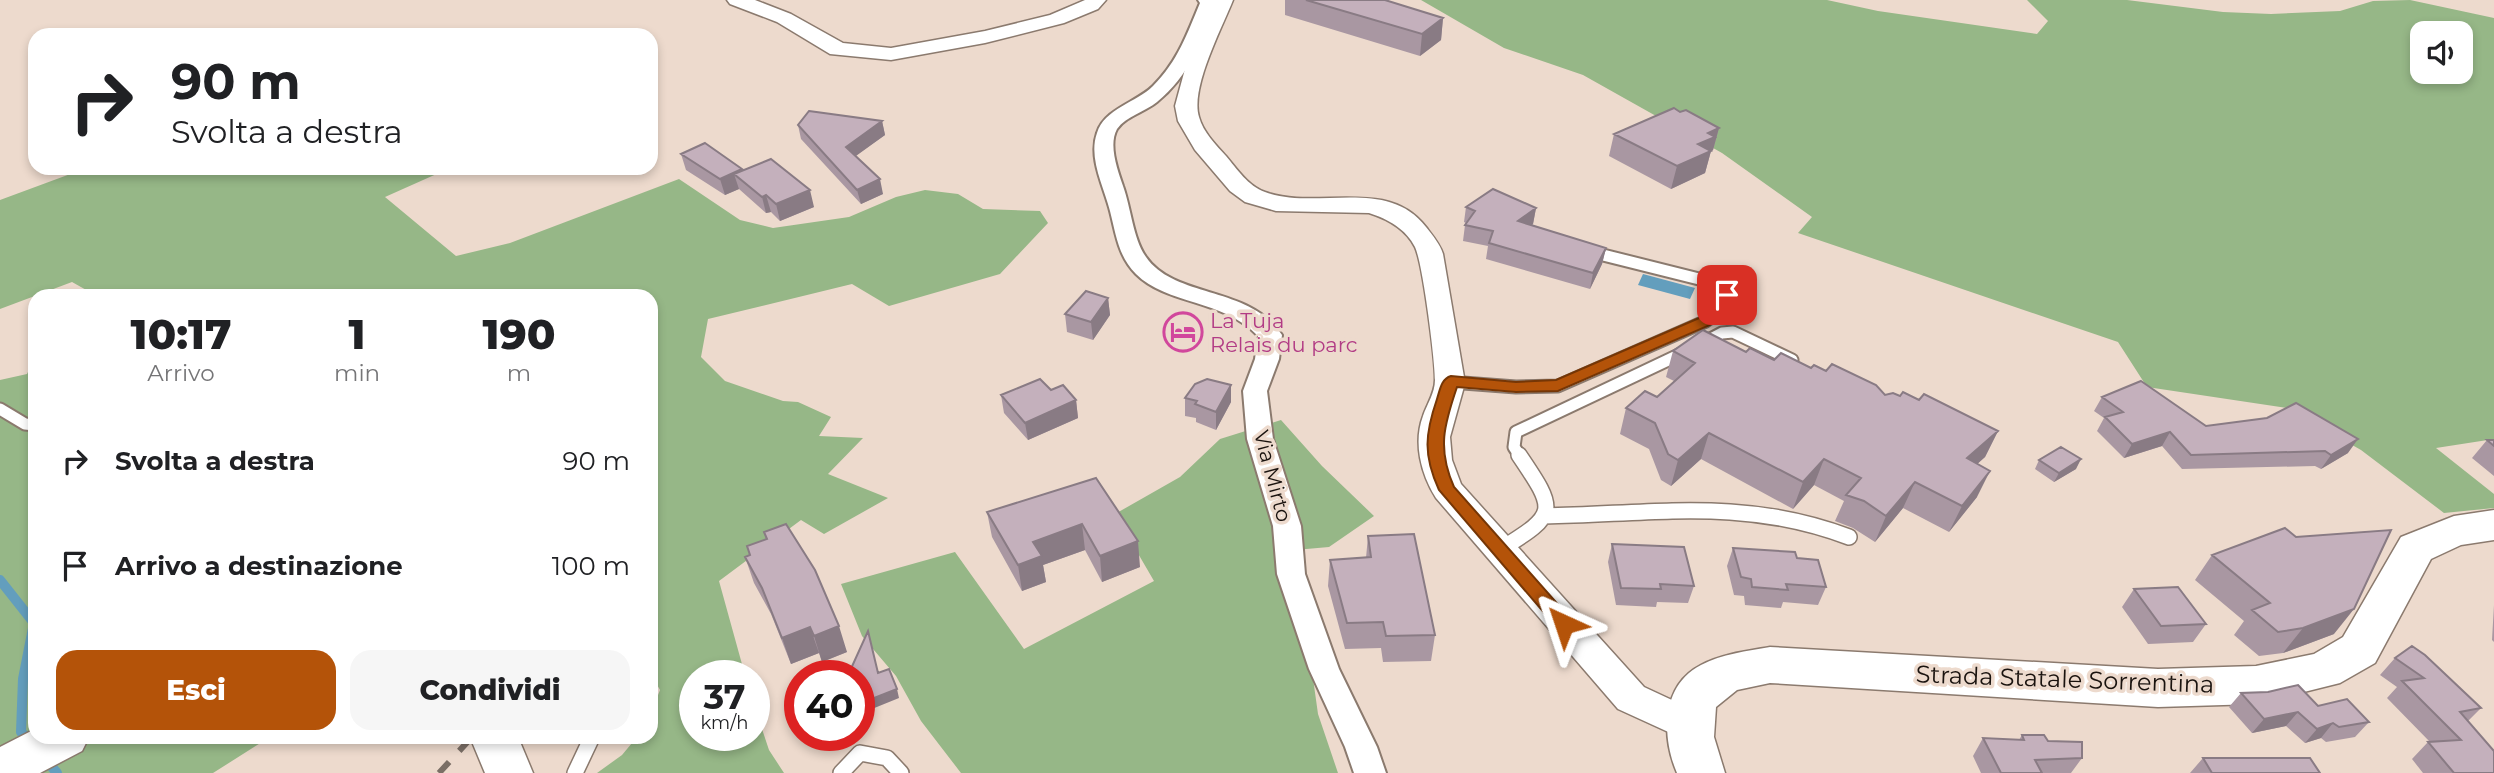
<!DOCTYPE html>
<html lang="it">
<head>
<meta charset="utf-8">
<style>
	:root { --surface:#fff; --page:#f6f6f6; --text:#202124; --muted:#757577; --accent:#b45309 }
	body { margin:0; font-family:Montserrat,sans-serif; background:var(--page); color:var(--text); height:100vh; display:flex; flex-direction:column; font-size:26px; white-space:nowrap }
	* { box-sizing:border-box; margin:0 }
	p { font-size:23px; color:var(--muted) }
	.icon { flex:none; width:38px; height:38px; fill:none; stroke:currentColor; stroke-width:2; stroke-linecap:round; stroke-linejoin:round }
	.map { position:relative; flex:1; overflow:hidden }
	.sheet { position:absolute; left:28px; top:289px; width:630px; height:455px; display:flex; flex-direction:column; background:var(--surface); border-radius:21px; box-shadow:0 4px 10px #0003 }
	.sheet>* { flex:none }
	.guide { position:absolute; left:28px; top:28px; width:630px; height:147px; border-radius:21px; box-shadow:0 4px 10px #0003; background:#fff; color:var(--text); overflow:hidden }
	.controls { position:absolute; left:2410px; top:21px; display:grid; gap:14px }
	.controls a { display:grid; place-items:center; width:63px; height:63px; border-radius:14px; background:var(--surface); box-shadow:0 4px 10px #0003; font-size:35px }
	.speed { position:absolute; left:679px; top:660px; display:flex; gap:14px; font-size:35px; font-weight:700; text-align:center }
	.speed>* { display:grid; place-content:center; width:91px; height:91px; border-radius:50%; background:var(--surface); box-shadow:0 4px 10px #0003; line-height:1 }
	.speed small { font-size:18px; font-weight:400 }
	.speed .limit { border:10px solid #d22; background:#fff; color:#111 }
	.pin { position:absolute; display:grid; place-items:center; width:60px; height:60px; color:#fff; margin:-30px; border-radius:14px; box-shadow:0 4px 10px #0006 }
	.me { position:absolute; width:77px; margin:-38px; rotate:318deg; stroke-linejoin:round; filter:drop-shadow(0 0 5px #0008) }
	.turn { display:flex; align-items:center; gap:24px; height:147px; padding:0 28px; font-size:32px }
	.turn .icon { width:91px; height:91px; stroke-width:2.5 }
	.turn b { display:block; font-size:49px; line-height:60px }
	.eta { display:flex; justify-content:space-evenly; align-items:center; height:119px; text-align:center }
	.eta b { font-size:42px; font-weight:800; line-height:49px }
	.action { display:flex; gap:14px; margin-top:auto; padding:14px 28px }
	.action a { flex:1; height:80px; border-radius:21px; background:var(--accent); color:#fff; font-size:28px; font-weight:800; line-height:80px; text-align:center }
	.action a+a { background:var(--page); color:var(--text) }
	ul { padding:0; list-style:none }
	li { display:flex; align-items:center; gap:21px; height:105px; padding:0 28px }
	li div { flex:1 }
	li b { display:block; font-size:26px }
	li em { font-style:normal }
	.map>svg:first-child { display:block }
</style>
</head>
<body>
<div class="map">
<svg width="2494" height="773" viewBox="0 0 2494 773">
	<rect width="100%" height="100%" fill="#eddacd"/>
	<path fill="#96b787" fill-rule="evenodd" d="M1421 0H1827L1878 11 2037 34 2048 21 2027 0H2127L2223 12 2271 14 2340 11 2373 1 2410 0 2494 18V439L2436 448 2494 494V508L2444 513 2361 450 2287 408 2147 387 2118 342 1798 233 1812 217 1722 153 1583 75 1504 48ZM2422 33H2460V72H2422Z
		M70 168H450L385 197 456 256 510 243 679 179 740 220 773 228 849 217 896 197 925 190 958 194 983 209 1040 211 1048 223 1000 274 889 306 852 284 708 319 701 357 725 381 783 401 798 402 831 417 819 436 863 438 828 474 888 498 824 534 801 520 719 581 745 675 695 676V735H754V705L769 750 784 773H597L622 755 637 737H651V713L660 690 651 674V296H97L72 282 0 309V200L73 173Z
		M35 357V737H270L213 773H0V380L27 374Z
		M1281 420 1322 466 1374 516 1329 547 1295 550 1318 714 1338 773H961L921 721 896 676 862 636 841 584 955 552 1024 649 1154 581 1115 514 1180 477 1220 439Z"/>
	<path fill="#639ebd" d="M1643 274 1695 288 1690 299 1638 285Z"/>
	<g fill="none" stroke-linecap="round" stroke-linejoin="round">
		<path stroke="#639ebd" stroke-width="10" d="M0 580 34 623 23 679 21 732 31 742
			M46 760 57 773"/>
		<g stroke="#8b7a6e" stroke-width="15">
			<path id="service-far1" d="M1701 344 1722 333 1733 332 1792 360
				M1450 382 1516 387 1558 386 1704 322 1723 309 1728 300 1724 289 1715 283 1591 252
				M0 409 25 424 35 425
				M1520 456 1514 447 1516 432 1685 352"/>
		</g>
		<g stroke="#8b7a6e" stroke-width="18">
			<path id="service" d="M1545 516C1654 514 1743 497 1849 537
				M1501 549C1558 514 1557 511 1519 455
				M575 773 592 737
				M841 773 860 753 887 758 901 773"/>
		</g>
		<g stroke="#8b7a6e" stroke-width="4">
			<path id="minor" d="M1198 0H1214L1216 3C1202 41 1189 76 1157 102 1145 112 1126 116 1117 129 1108 145 1118 171 1123 186 1131 208 1133 239 1146 257 1175 299 1249 285 1282 335L1279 359 1267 391 1273 439 1301 526 1305 574 1339 669 1377 747 1386 773H1354L1345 747 1309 669 1277 574 1273 526 1247 439 1243 391 1255 359 1258 336C1223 299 1167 305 1136 274 1118 256 1116 234 1110 211 1104 187 1088 158 1097 133 1104 109 1137 102 1153 86 1178 61 1187 34 1200 3Z"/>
		</g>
		<g stroke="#8b7a6e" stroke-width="3">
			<path id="tertiary" d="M727 0H755L791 14 843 43 891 48 985 31 1050 15 1085 0H1106L1098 9 1064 23 985 43 891 60 830 54 777 22 730 4Z
				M1213 0H1233C1222 28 1190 88 1199 117 1203 132 1216 145 1226 156 1237 169 1248 186 1265 192 1316 211 1387 176 1426 227 1433 236 1440 244 1443 254L1465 383 1450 437 1452 460 1461 484 1644 687 1702 714 1707 725 1702 736 1688 741 1618 709 1436 498C1421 474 1413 443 1423 416 1427 404 1435 393 1435 380 1435 360 1423 264 1415 247 1406 229 1388 219 1369 213L1276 211 1245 202 1230 191 1195 150 1178 121 1175 106 1188 58Z"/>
		</g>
		<g stroke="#8b7a6e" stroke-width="3">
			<path id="primary" d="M2494 510V540L2461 545 2431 559 2375 663 2340 683 2256 704 2158 707 1770 683 1737 690 1716 707 1714 737 1725 773H1677C1662 738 1660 686 1701 665 1722 654 1747 651 1770 647L2158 669 2256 666 2314 654 2343 637 2401 537 2454 516Z
				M35 729V737H89L82 751 40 773H0V747Z
				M470 737H518L533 773H485Z"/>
		</g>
		<use href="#service-far1" stroke="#fff" stroke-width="11"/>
		<use href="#service" stroke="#fff" stroke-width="15"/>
		<use href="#minor" fill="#fff" fill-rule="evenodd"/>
		<use href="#tertiary" fill="#fff" fill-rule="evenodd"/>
		<use href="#primary" fill="#fff" fill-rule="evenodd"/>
		<path stroke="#7b6f66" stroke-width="6" stroke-dasharray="15 15" stroke-linecap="butt" d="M439 773 472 737"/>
	</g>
	<path fill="#a997a2" d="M1285 0H1385L1443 18 1441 40 1420 56 1285 15Z
		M1680 112 1719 128 1713 150 1711 151 1705 173 1671 189 1609 156 1614 134Z
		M882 121 885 135 855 156 883 194 861 204 801 139 798 125Z
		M681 154 742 169V171L814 207 780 221 771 212 766 213 739 189 725 195 686 170Z
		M1466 207 1536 208 1533 224 1532 225 1606 248 1602 264 1590 289 1486 259 1488 246 1463 241 1465 225 1466 223 1464 222Z
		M1108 298 1110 315 1093 340 1067 332 1065 314Z
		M1673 351 1746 352 1774 360 1826 371 1885 395 1900 396 1919 400 1998 431 1985 457 1977 464V497L1949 532 1903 508 1875 542 1853 528 1835 521 1844 501 1814 485 1793 509 1701 459 1671 486 1661 480 1649 449 1620 434 1626 408 1657 397 1674 381 1666 377Z
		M1231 385V402L1216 430 1196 422V418L1185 416V398Z
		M1051 390 1076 400 1078 418 1028 440 1004 413 1001 395Z
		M2102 397 2206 426 2348 453 2321 469 2315 466 2182 469 2162 446 2124 458 2097 431 2104 418 2094 411Z
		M2487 440H2494V476L2472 458Z
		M2039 460 2076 469 2054 482 2035 469Z
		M1096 478 1140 567 1102 582 1085 550 1043 565 1046 582 1022 591 992 537 987 512Z
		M764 532 847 652 822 662 819 653 791 664 771 614 754 583 745 557 750 555 766 539Z
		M1368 536 1435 635 1431 661 1383 662 1381 648 1345 649 1328 586 1330 560 1366 558Z
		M1612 544 1694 586 1688 603 1657 602 1656 607 1616 605 1608 562Z
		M1733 548 1797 558 1826 587 1818 605 1783 602 1781 608 1745 605 1744 596 1734 595 1727 566Z
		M2212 555 2334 634 2283 653 2259 656 2234 635 2244 621 2195 580Z
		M2134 589 2206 624 2193 642 2148 644 2122 607Z
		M2494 605V642L2492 640Z
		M2395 658 2481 708 2468 721 2494 773H2423L2412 759 2428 742H2430L2387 698 2397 687 2380 675Z
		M2241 693 2318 706 2369 722 2355 737 2326 742 2321 738 2305 743 2286 726 2252 733 2229 707Z
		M2022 735 2048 741 2082 758 2071 773H1981L1973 756 1983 738 2019 740Z
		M2203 758 2320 773H2190Z"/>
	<path fill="#897b84" d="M1443 18 1441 40 1420 56 1422 34Z
		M882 121 885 135 849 161 846 147Z
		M1719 128 1713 150 1711 151 1705 173 1671 189 1677 166 1708 133Z
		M742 169 746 183 734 174 739 189 725 195 720 179Z
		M880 179 883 194 861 204 857 190Z
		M810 190 814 207 780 221 776 204Z
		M766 195 771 212 766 213 762 197Z
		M1536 208 1533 224 1516 236 1518 221Z
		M1606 248 1602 264 1590 289 1593 273Z
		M1108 298 1110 315 1093 340 1091 322Z
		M1231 385V402L1216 430V412Z
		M1076 400 1078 418 1028 440 1025 423Z
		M1998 431 1985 457 1955 484 1967 458Z
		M2170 432 2162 446 2124 458 2132 444Z
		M1709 433 1701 459 1671 486 1678 460Z
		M2358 439 2348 453 2321 469 2331 455Z
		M1824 459 1814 485 1793 509 1803 482Z
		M2081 459 2076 469 2054 482 2059 473Z
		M1990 471 1977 497 1949 532 1962 506Z
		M1915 482 1903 508 1875 542 1886 516Z
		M1082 524 1085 550 1043 565 1046 582 1022 591 1018 565 1033 542Z
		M1138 541 1140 567 1102 582 1100 556Z
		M2354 609 2334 634 2283 653 2303 628Z
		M839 626 847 652 822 662 814 636Z
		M810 627 819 653 791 664 782 638Z
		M897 689 899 698 862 713 859 704Z
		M2298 712 2286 726 2252 733 2264 719Z
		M2333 723 2321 738 2305 743 2317 729Z"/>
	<path fill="#c4b0bc" stroke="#897b84" stroke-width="2" d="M1306 0H1385L1443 18 1422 34Z
		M1674 108 1680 112 1686 110 1719 128 1708 133 1715 137 1698 144 1711 151 1677 166 1614 134Z
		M809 111 882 121 846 147 880 179 857 190 798 125Z
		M705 143 742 169 720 179 681 154Z
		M771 159 810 190 776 204 766 195 762 197 734 174Z
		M1493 189 1536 208 1518 221 1606 248 1593 273 1489 243 1493 231 1465 225 1475 211 1466 207Z
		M1086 291 1108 298 1091 322 1065 314Z
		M1703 330 1746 352 1750 348 1774 360 1781 353 1811 368 1814 365 1826 371 1832 364 1876 385 1885 395 1893 393 1900 396 1903 392 1919 400 1924 394 1998 431 1967 458 1990 471 1962 506 1915 482 1886 516 1864 501 1846 495 1861 478 1824 459 1803 482 1709 433 1678 460 1668 454 1655 423 1626 408 1645 391 1657 397 1695 363 1673 351Z
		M1040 379 1051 390 1063 385 1076 400 1025 423 1001 395Z
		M1207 379 1231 385 1216 412 1195 404 1197 401 1185 398 1195 384Z
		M2141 381 2206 426 2267 418 2296 403 2358 439 2331 455 2325 451 2191 455 2170 432 2132 444 2105 417 2123 412 2102 397Z
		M2487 440H2494V446Z
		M2061 447 2081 459 2059 473 2039 460Z
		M1096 478 1138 541 1100 556 1082 524 1033 542 1042 556 1018 565 987 512Z
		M786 524 815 570 839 626 814 636 810 627 782 638 762 588 745 557 750 555 747 546 767 539 764 532Z
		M2285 528 2296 537 2391 530 2354 609 2303 628 2278 632 2252 610 2270 603 2212 555Z
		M1414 534 1435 635 1386 636 1383 622 1347 623 1330 560 1371 557 1368 536Z
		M1612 544 1684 547 1694 586 1660 584 1661 589 1621 588Z
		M1733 548 1795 552 1797 558 1818 560 1826 587 1786 584 1788 590 1752 587 1751 579 1741 577Z
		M2178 587 2206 624 2161 626 2134 589Z
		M868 631 878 673 889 669 897 689 859 704V676H850L849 673Z
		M2412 646 2425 655 2481 708 2460 712 2494 751V773H2454L2428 742 2461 740 2402 681 2424 678 2395 658Z
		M2298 685 2318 706 2347 699 2369 722 2339 727 2333 723 2317 729 2298 712 2264 719 2241 693 2268 692Z
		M2022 735H2044L2048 741 2082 742V758L2035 760 2042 773H2001L1983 738 2024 740Z
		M2203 758H2310L2320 773H2212Z"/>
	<path fill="#b45309" stroke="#753606" stroke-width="2" d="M1727 290 1732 291 1735 300 1728 312 1710 325 1558 391 1516 392 1457 387C1444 425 1437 449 1454 487L1571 619 1574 624 1571 629 1564 632 1558 629 1439 490C1423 455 1425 434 1437 399 1440 390 1441 379 1451 376L1516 382 1556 380 1699 318 1717 306 1720 295Z"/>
	<defs>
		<g id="hotel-ring" transform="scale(2.0125)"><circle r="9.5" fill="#eddacd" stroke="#d1479c" stroke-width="1.5"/><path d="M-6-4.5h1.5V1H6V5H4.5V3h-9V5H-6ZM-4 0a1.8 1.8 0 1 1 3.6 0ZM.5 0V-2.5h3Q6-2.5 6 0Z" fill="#d1479c"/></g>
	</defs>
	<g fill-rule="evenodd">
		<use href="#hotel-ring" x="1183" y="332"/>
	</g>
	<g text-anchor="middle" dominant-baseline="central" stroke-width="7" stroke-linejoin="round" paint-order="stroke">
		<g font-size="21" fill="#b23c85" stroke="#eddacd" text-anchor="start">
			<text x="1210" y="320">La Tuja<tspan x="1210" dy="24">Relais du parc</tspan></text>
		</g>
		<g font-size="21" fill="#19120e" stroke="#eddacd">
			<text transform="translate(1273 476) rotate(75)">Via Mirto</text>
		</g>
		<g font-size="24" fill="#19120e" stroke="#eddacd">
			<text transform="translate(2065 679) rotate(2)">Strada Statale Sorrentina</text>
		</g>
	</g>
</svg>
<div class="controls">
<a><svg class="icon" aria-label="sound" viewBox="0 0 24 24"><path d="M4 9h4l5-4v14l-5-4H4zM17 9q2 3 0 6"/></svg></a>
</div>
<div class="speed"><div>37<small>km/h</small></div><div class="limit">40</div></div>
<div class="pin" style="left:1727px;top:295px;background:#d93025"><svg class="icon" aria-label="arrive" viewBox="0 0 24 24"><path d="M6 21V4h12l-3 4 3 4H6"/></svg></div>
<svg class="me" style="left:1564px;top:624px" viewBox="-20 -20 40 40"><path d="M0-17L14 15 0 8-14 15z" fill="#b45309" stroke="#fff" stroke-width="4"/></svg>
<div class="guide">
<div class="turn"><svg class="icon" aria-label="right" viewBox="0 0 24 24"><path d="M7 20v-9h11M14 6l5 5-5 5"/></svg><div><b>90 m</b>Svolta a destra</div></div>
</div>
<section class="sheet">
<div class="eta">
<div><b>10:17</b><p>Arrivo</p></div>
<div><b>1</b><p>min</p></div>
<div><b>190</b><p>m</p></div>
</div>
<ul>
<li><svg class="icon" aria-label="right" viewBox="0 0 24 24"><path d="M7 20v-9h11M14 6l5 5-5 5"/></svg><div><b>Svolta a destra</b></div><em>90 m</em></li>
<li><svg class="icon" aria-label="arrive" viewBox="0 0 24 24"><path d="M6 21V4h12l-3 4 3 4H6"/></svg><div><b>Arrivo a destinazione</b></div><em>100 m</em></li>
</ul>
<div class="action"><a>Esci</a><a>Condividi</a></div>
</section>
</div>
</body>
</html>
